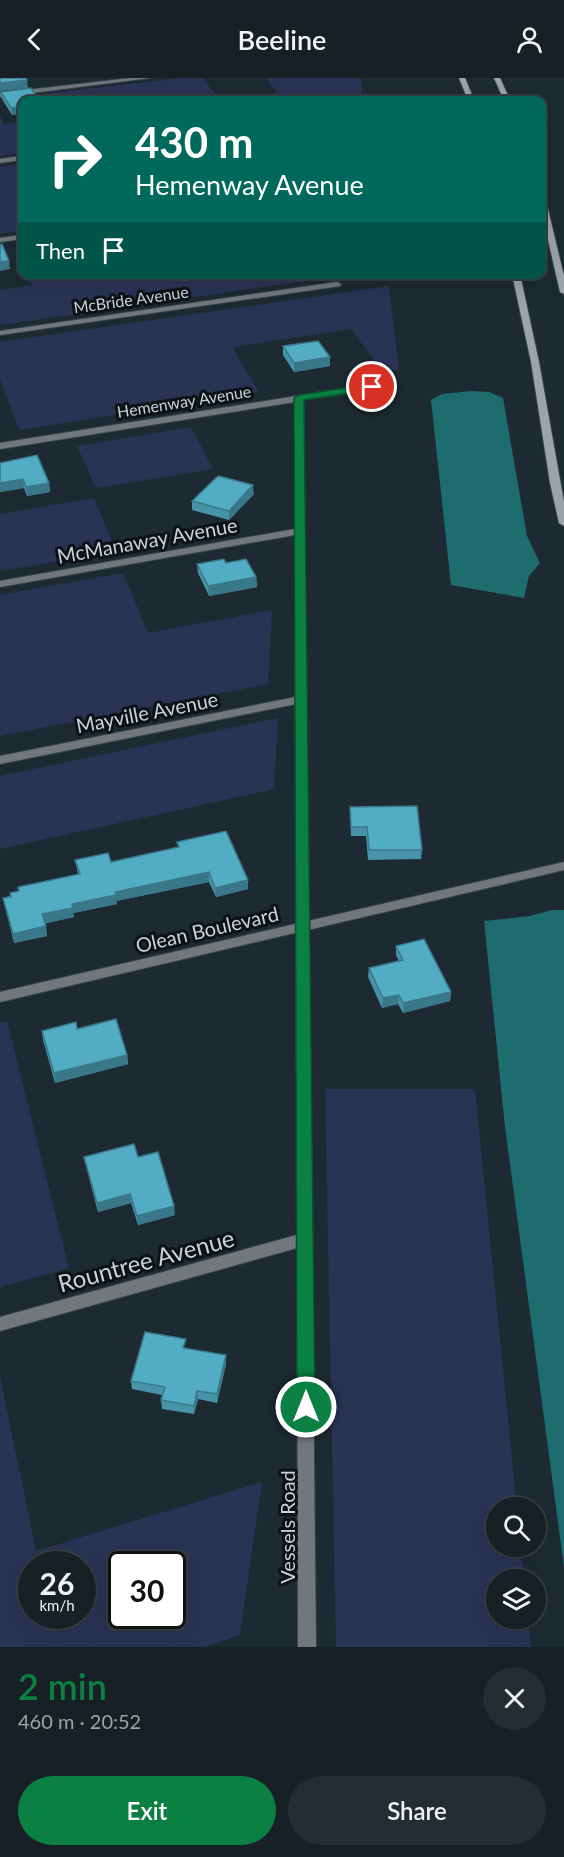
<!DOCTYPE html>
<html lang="en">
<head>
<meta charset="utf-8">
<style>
	:root { --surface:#162025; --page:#232d32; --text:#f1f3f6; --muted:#9ea3a7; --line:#353e42; --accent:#0b8043 }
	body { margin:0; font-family:Lato,sans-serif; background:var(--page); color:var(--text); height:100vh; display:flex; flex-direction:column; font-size:22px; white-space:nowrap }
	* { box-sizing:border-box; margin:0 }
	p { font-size:20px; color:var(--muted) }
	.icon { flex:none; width:33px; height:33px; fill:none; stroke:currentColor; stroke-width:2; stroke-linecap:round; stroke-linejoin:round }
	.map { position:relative; height:1569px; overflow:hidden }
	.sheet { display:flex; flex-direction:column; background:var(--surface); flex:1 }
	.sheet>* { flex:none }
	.top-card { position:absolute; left:18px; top:18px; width:528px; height:183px; border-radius:12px; box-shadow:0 6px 24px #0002,0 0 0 2px var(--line); background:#00695c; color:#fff; overflow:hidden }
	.buttons { position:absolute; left:486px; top:1419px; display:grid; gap:12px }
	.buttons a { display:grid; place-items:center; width:60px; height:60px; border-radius:50%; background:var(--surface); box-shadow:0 6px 24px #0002,0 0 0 2px var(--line); font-size:30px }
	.speed { position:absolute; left:18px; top:1473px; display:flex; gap:12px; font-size:30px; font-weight:700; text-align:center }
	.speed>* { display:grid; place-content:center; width:78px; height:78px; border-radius:50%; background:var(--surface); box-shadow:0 6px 24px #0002,0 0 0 2px var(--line); line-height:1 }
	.speed small { font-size:15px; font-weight:400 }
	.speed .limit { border:3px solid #111; border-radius:9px; background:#fff; color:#111 }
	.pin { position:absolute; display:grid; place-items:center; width:51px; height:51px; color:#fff; margin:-26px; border:3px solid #fff; border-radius:50%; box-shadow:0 2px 6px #0007 }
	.me { position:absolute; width:66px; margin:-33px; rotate:0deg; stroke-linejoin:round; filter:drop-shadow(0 0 4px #0008) }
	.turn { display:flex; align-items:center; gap:21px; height:126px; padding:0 18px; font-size:27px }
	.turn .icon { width:78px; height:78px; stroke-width:2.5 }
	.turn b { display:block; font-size:42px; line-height:51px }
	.then { display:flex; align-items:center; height:57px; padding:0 18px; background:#0003; gap:12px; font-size:22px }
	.round { display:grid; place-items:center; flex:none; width:63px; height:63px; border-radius:32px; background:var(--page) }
	.headline { display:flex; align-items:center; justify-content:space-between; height:102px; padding:0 18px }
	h1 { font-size:36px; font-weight:600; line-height:45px; color:var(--accent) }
	.action { display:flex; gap:12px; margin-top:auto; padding:12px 18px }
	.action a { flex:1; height:69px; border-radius:36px; background:var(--accent); color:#fff; font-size:24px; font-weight:600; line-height:69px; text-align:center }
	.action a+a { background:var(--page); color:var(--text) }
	header { display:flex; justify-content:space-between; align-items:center; height:78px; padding:0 18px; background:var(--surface); font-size:27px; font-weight:600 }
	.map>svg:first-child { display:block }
</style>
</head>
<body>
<header><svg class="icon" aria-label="back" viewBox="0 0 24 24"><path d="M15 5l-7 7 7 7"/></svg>Beeline<svg class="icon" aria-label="person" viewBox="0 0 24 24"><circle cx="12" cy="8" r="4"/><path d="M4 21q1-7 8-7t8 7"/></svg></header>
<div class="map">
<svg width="564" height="1569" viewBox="0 0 564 1569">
	<rect width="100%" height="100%" fill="#1d2a31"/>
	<path fill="#2b3355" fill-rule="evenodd" d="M181 0H203L219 21 277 15 266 0H361L362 22H55L51 15Z
		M0 38 4 46 22 44V75L0 78Z
		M22 86V153L0 156V89Z
		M27 197V196L348 197 0 247V212L32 207Z
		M389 208 399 291 383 294 351 251 232 269 259 314 19 352 0 302V264Z
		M191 349 213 391 96 410 77 368Z
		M94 420 116 473 0 493V436Z
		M123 495 148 555 272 532 268 606 0 658V517Z
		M278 640 274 711 0 771V698Z
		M7 943 69 1190 0 1209V945Z
		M325 1011H475L517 1429 496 1430V1468L521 1469 524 1501 496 1502V1540L528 1541 531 1569H336Z
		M0 1298 36 1473 262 1404 240 1557 204 1569H0ZM32 1486H82V1538H32ZM122 1486H172V1538H122Z"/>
	<path fill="#1d6d70" d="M472 313 489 314 503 320 527 458 540 485 529 498 524 520 451 507 431 322 442 316Z
		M552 832H564V1489L505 1049 484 843 530 838Z"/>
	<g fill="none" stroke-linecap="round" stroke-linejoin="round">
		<g stroke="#39454c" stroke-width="2">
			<path id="minor" d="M131 0H150L0 19V15Z
				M22 78V82L0 85V81Z
				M22 157V161L0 164V160Z
				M337 204 341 206 340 208 0 257V253Z
				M372 306 375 307V311L303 322 316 1569H298L297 1170 0 1253V1239L297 1157 296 626 0 686V678L296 619 295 457 0 509V503L295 451V324L0 371V365Z"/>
		</g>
		<g stroke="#39454c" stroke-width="2">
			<path id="tertiary" d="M564 784V792L0 924V914Z"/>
		</g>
		<g stroke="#39454c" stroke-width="2">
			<path id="secondary" d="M459 0H465L474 22H468Z
				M494 0H500L510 22H504Z
				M542 121 546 123 564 198V216L560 214 542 136Z
				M512 196H520L539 284 564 424V448L559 445 550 405 531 284Z"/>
		</g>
		<use href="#minor" fill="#72777c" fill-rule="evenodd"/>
		<use href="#tertiary" fill="#72777c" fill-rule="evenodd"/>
		<use href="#secondary" fill="#9da3ac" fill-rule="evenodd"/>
	</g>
	<path fill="#4794a9" d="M1 14 22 22V36L12 37 2 21Z
		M283 268 330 288 294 294 283 277Z
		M0 385 49 405 50 414 27 418 24 410 0 414Z
		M254 416 229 442 192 432V423Z
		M226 485 256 499 257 509 209 518 198 495 197 486Z
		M350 729 422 772 421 781 368 782 366 758H351Z
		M177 764 248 811 216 819 209 804 116 823 117 826 73 835 74 839 45 845 47 858 14 865 3 820 78 796 75 782 111 784 178 769Z
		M396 868 451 914 450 923 403 935 398 926 382 930 368 899 369 890 399 883 396 877Z
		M77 951 127 977 128 986 55 1005 43 962 42 953Z
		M84 1079H138L175 1137 138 1147 131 1125 98 1134 86 1088Z
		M186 1269V1270L226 1286 217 1325 198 1321 194 1336 162 1331 161 1322 162 1317 132 1311 131 1303Z"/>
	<path fill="#397889" d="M27 2 28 10 0 13V5Z
		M22 28V36L12 37 11 30Z
		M9 183 10 191 0 193V184Z
		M330 279V288L294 294V285Z
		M23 401 24 410 0 414V405Z
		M49 405 50 414 27 418 26 409Z
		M253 407 254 416 229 442V433Z
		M256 499 257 509 209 518 208 508Z
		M209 794V804L116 823 117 826 73 835 74 839 43 846 42 836 72 826 115 814Z
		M248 802V811L216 819 215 810Z
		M46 848 47 858 14 865 13 856Z
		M451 914 450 923 403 935V925Z
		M399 917 398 926 382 930 383 920Z
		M127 977 128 986 55 1005 54 995Z
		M130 1116 131 1125 98 1134 97 1125Z
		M174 1128 175 1137 138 1147 137 1138Z
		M226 1277V1286L217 1325V1316Z
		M197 1313 198 1321 194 1336V1328Z"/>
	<path fill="#52acc4" stroke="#397889" stroke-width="1.5" d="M0 0H26L27 2 0 5Z
		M31 10 39 22H22V28L11 30 1 14Z
		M2 166 9 183 0 184V167Z
		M318 263 330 279 294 285 283 268Z
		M37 377 49 405 26 409 23 401 0 405V385Z
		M218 398 253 407 229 433 192 423Z
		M224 481 226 485 246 481 256 499 208 508 197 486Z
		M417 728 422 772H369L367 749H351L350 729Z
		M226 753 248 802 215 810 209 794 115 814 116 817 72 826 73 830 42 836 46 848 13 856 3 820 11 819 10 815 19 813 18 809 80 796 75 782 108 775 111 784 179 769 177 764Z
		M424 861 451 914 403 925 399 917 383 920 369 890 403 882 396 868Z
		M116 941 127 977 54 995 42 953 76 944 77 951Z
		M134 1066 138 1079 158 1074 174 1128 137 1138 130 1116 97 1125 84 1079Z
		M145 1254 186 1261 183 1270 226 1277 217 1316 197 1313 194 1328 161 1322 165 1309 131 1303Z"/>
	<path fill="#0b8043" stroke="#07532c" stroke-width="1.5" d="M372 306 376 307V311L304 322 315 1329 312 1335 306 1338 299 1335 297 1329 294 320 299 317Z"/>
	<g text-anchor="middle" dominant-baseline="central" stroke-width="6" stroke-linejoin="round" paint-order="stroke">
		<g font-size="16" fill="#cbd3d8" stroke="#0c1215">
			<text transform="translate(131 221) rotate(-8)">McBride Avenue</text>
			<text transform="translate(184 323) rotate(-9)">Hemenway Avenue</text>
		</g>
		<g font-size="20" fill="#cbd3d8" stroke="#0c1215">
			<text transform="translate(147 462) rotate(-10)">McManaway Avenue</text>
			<text transform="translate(147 634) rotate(-11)">Mayville Avenue</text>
			<text transform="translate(207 851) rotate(-13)">Olean Boulevard</text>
			<text transform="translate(287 1449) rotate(-90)">Vessels Road</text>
		</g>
		<g font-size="24" fill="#cbd3d8" stroke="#0c1215">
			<text transform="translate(146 1182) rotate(-15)">Rountree Avenue</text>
		</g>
	</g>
</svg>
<div class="buttons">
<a><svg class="icon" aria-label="search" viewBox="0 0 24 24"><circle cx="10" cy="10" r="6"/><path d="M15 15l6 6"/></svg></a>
<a><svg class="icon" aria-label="layers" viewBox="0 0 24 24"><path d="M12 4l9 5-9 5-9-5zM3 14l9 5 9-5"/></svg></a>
</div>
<div class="speed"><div>26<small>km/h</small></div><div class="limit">30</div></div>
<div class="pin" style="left:372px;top:309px;background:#d93025"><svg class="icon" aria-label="arrive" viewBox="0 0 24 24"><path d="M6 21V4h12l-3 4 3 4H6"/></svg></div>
<svg class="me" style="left:306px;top:1329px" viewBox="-20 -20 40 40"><circle r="17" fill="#0b8043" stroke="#fff" stroke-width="3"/><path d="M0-11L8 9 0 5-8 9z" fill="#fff"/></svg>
<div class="top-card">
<div class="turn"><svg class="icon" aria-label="right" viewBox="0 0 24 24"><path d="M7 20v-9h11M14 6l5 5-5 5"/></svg><div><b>430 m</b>Hemenway Avenue</div></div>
<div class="then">Then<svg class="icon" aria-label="arrive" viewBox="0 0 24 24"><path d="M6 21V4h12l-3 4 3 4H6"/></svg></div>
</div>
</div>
<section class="sheet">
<div class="headline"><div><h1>2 min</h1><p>460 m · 20:52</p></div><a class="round"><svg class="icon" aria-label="close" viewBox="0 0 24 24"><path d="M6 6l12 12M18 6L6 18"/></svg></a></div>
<div class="action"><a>Exit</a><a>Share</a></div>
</section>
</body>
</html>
